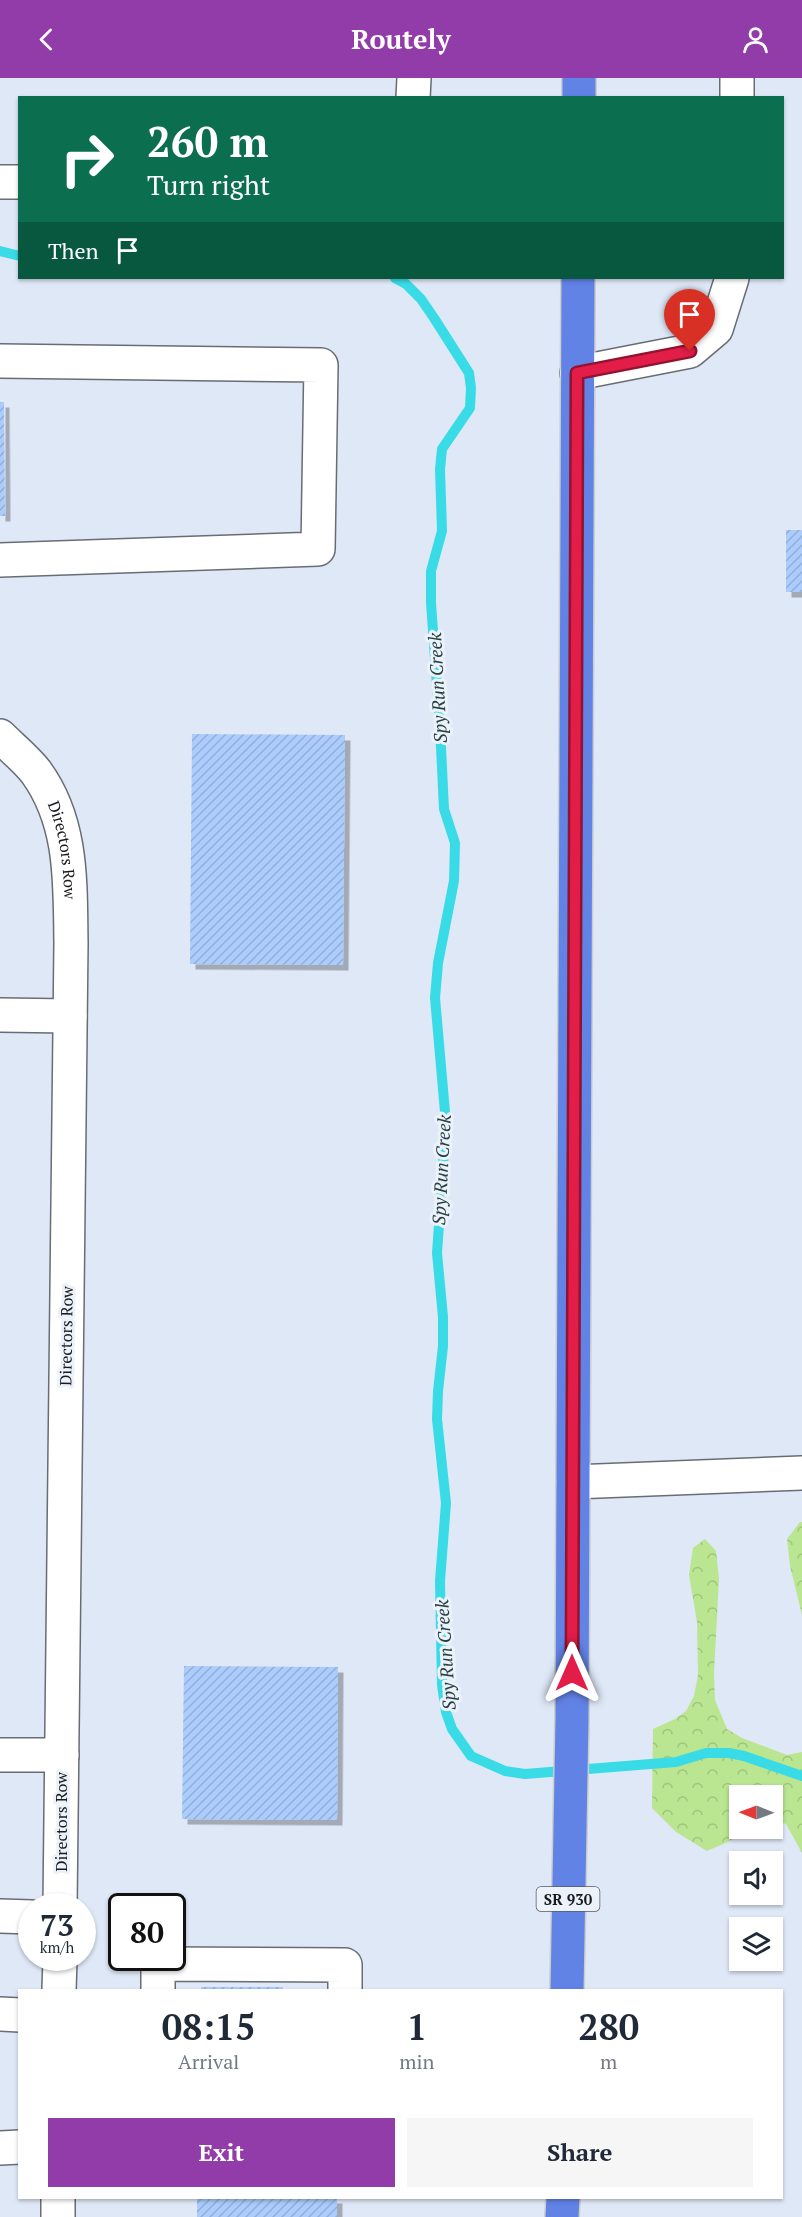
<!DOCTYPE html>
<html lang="en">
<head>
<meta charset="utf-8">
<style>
	:root { --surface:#fff; --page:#f6f6f7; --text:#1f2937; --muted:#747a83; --accent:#923ca9 }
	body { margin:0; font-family:"PT Serif",serif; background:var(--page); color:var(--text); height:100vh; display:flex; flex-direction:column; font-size:22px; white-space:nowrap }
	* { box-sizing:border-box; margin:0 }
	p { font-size:20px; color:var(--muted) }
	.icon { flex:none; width:33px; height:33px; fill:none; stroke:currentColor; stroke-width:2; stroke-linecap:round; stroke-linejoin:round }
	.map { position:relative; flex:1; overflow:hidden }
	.details { position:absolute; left:18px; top:1911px; width:765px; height:210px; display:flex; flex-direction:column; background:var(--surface); border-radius:0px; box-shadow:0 2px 4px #0004 }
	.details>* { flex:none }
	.top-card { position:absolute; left:18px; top:18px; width:766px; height:183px; border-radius:0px; box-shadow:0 2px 4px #0004; background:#0b6e4f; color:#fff; overflow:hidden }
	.needle { width:39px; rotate:271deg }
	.controls { position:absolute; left:729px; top:1707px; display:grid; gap:12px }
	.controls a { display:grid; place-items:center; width:54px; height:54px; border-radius:0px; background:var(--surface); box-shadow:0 2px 4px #0004; font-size:30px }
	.speed { position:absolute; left:18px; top:1815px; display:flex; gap:12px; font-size:30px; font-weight:700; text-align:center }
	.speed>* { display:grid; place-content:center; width:78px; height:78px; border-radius:50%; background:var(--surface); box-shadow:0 2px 4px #0004; line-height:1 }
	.speed small { font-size:15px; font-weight:400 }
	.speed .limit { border:3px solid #111; border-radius:9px; background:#fff; color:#111 }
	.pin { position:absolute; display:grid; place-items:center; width:51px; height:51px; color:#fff; margin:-62px -26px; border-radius:50% 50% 50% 0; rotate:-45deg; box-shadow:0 0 6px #0007 }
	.pin .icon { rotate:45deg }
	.me { position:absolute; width:66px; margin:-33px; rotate:0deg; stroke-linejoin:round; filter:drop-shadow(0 0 4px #0008) }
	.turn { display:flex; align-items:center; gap:21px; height:126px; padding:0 30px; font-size:27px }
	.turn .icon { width:78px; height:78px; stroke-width:2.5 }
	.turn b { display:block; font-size:42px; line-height:51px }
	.then { display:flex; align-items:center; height:57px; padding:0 30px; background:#0003; gap:12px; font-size:22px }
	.eta { display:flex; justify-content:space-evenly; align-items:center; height:102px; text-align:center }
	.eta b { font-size:36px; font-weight:800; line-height:42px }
	.button { display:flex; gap:12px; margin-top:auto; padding:12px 30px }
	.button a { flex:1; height:69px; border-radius:0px; background:var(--accent); color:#fff; font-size:24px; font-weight:800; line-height:69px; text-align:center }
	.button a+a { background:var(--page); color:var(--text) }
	header { display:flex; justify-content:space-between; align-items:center; height:78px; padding:0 30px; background:var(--accent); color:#fff; font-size:27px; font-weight:800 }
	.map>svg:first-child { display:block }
</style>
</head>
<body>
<header><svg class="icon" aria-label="back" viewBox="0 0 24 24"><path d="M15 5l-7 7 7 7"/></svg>Routely<svg class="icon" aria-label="person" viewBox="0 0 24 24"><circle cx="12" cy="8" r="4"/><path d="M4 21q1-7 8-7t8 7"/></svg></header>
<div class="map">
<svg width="802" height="2139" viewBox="0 0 802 2139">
	<defs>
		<pattern id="forest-crowns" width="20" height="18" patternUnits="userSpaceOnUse" patternTransform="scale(1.5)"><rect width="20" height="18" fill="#bae591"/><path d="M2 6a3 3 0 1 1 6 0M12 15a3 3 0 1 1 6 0" fill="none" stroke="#9fc47d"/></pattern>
		<pattern id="building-hatch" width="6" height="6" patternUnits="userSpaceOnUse" patternTransform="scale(1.5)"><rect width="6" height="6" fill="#abccfc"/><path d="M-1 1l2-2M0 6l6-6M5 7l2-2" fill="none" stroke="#92afd8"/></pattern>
		<filter id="shadow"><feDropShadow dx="5.5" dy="5.5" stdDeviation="0" flood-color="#0004"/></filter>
	</defs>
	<rect width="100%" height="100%" fill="#ecf2f9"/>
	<path fill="#dfe8f7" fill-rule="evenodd" d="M0 0H802V2139H0ZM20 20H783V200H20ZM740 1718H772V1750H740ZM740 1784H772V1816H740ZM32 1828H82V1880H32ZM122 1828H172V1880H122ZM740 1850H772V1882H740ZM20 1912H782V2120H20Z"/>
	<path fill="url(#forest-crowns)" d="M800 1444H802V1537L790 1488 787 1461Z
		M705 1461 716 1473 719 1501 714 1595 715 1622 727 1651 742 1660 787 1677 802 1674V1775L786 1746 773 1741 772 1718H740V1750L748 1751 730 1763 707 1773 676 1754 652 1730 653 1651 675 1641 686 1633 694 1618 698 1597 697 1544 689 1497 693 1470Z"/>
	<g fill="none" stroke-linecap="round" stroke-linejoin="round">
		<path stroke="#39dbe6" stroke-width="10" d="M0 173 20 178
			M395 200 406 206 421 221 434 240 469 295 471 310 470 330 442 371 440 391 442 453 431 493V525L440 649 444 731 455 765 454 803 438 885 435 920 445 1034 443 1089 437 1175 443 1239V1268L438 1313 437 1341 446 1425 440 1503 442 1607 446 1634 452 1651 471 1678 505 1693 525 1696 676 1684 706 1675H729L744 1678 802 1698"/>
	</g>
	<path fill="url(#building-hatch)" filter="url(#shadow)" d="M0 324H4L5 438H0Z
		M786 452H802V514H786Z
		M192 656 345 657 343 887 190 886Z
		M184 1588 338 1589 337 1742 182 1741Z
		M201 1909H283V1912H201Z
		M197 2120H337V2139H197Z"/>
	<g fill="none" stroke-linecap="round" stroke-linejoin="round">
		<g stroke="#686d73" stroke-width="36">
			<g id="minor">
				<path d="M737 0V20"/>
				<path d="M413 20 414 0"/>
				<path d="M0 104H20"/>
				<path d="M0 283 321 287 318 471 0 482"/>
				<path d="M577 295 690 273 716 251 732 200"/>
				<path id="s1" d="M0 658C12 670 26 681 36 694 73 745 70 805 71 865L60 1828"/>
				<path d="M0 937 70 938"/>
				<path d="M573 1404 802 1395"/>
				<path d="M0 1677H62"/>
				<path d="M0 1838 32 1839"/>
				<path d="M59 1912 60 1880"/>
				<path d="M158 1912V1886L345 1887V1912"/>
				<path d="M0 1936 20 1937"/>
				<path d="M0 2070 20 2069"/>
				<path d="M58 2139V2120"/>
			</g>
		</g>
		<g stroke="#cccdcd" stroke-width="36">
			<path id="highway" d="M579 20V0
				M567 1912 572 1642 578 200
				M562 2139 563 2120"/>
		</g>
		<use href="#minor" stroke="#fff" stroke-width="33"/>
		<use href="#highway" stroke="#6283e6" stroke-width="33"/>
	</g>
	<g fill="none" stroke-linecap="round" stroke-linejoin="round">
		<g stroke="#92132f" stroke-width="15">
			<path id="route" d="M572 1595 577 295 690 273"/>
		</g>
		<use href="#route" stroke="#e11d48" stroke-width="10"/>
	</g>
	<g text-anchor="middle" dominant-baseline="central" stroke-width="6" stroke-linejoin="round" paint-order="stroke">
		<rect fill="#ecf2f9" stroke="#585b5f" stroke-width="1.5" x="536.5" y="1809" width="63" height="24" rx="4.5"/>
		<g font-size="15" font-weight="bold" fill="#181a1d">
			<text x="568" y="1821">SR 930</text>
		</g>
		<g font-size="16" fill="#181a1d" stroke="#ecf2f9">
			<text stroke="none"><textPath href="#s1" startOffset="135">Directors Row</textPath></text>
			<text transform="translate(66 1258) rotate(-89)">Directors Row</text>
			<text transform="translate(61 1744) rotate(-90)">Directors Row</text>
		</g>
		<g font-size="18" font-style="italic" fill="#274142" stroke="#ecf2f9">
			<text transform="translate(437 610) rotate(-93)">Spy Run Creek</text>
			<text transform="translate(441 1092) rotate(-87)">Spy Run Creek</text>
			<text transform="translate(445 1577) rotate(-94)">Spy Run Creek</text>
		</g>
	</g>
</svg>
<div class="controls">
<a><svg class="needle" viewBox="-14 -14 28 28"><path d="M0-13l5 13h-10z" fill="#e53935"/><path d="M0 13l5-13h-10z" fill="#747a83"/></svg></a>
<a><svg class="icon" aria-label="sound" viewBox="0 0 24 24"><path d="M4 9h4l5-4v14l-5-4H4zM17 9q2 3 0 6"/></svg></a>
<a><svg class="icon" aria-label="layers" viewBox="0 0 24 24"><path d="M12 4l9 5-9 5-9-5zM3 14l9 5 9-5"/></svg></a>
</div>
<div class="speed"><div>73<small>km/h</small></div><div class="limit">80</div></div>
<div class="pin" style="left:690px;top:273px;background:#d93025"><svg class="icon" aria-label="arrive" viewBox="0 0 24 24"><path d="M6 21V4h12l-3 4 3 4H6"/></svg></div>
<svg class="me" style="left:572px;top:1595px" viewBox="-20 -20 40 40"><path d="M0-17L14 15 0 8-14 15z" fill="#e11d48" stroke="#fff" stroke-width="4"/></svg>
<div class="top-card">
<div class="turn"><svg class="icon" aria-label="right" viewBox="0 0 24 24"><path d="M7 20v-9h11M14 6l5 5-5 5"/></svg><div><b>260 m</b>Turn right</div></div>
<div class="then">Then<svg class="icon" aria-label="arrive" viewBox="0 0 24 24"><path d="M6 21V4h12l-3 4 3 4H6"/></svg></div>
</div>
<section class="details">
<div class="eta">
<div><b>08:15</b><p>Arrival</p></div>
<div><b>1</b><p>min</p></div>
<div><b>280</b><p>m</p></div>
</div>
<div class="button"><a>Exit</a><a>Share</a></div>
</section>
</div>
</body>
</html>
